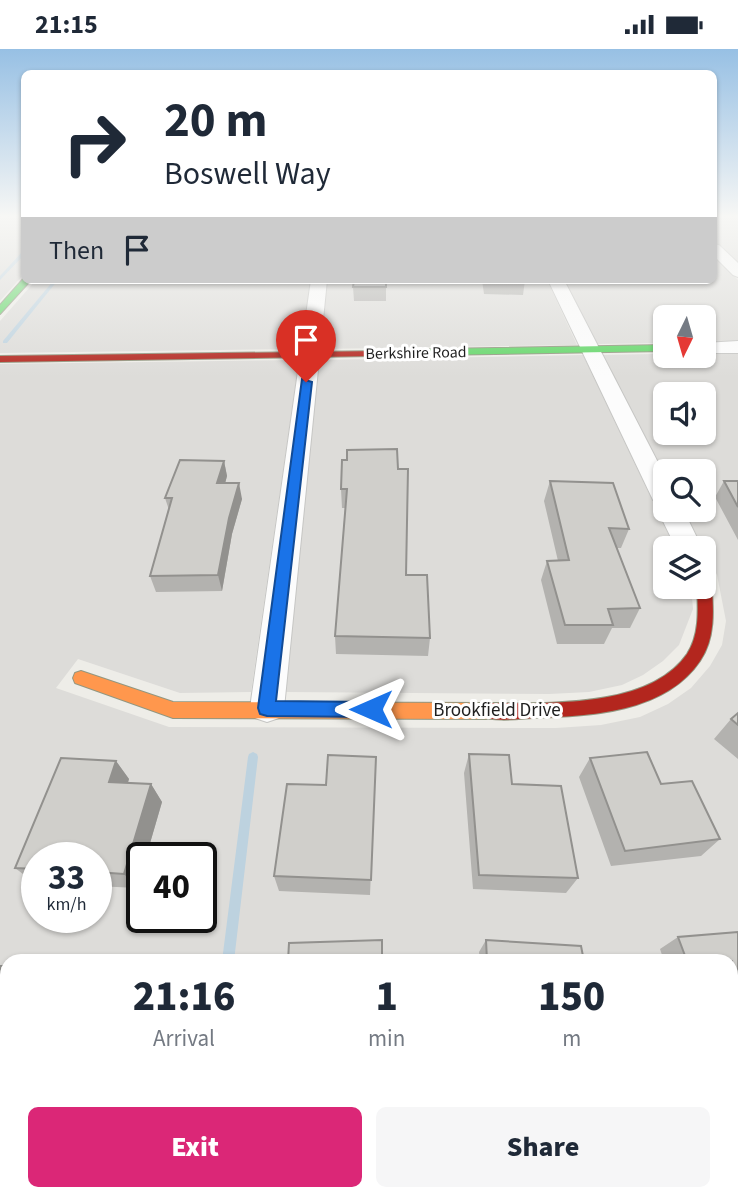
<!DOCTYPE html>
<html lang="en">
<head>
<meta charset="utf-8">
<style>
	:root { --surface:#fff; --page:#f6f6f7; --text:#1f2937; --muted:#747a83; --accent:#db2777 }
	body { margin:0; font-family:"Source Sans 3",sans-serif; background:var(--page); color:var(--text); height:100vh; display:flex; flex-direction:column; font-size:26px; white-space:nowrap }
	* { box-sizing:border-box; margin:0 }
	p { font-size:23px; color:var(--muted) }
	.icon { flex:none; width:38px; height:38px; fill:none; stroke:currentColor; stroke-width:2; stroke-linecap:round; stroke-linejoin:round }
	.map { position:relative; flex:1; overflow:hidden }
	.drawer { position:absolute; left:0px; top:905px; width:738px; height:247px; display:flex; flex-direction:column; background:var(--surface); border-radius:21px 21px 0 0; box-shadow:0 2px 5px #0004 }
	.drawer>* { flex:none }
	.guide { position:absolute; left:21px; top:21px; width:696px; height:214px; border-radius:10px; box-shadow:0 2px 5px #0004; background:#fff; color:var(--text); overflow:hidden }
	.needle { width:46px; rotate:185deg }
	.controls { position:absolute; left:653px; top:256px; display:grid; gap:14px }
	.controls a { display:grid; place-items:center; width:63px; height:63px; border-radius:10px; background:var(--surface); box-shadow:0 2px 5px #0004; font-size:35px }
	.speed { position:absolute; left:21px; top:793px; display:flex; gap:14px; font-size:35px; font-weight:700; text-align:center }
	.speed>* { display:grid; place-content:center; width:91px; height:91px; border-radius:50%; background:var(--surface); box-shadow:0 2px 5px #0004; line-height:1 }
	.speed small { font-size:18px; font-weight:400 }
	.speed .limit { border:4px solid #111; border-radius:10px; background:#fff; color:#111 }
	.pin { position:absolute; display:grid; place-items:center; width:60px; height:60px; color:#fff; margin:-72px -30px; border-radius:50% 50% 50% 0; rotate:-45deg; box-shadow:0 0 7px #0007 }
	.pin .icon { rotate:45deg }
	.me { position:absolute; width:77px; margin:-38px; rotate:270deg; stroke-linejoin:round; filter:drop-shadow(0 0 5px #0008) }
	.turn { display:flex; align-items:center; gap:24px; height:147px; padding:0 28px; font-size:32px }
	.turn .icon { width:91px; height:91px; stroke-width:2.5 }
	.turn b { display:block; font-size:49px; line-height:60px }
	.then { display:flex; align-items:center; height:66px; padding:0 28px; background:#0003; gap:14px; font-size:26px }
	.eta { display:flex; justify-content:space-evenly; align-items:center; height:119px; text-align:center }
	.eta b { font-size:42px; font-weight:800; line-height:49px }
	.cta { display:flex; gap:14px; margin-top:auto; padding:14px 28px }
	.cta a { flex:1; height:80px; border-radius:10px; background:var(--accent); color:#fff; font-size:28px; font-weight:800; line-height:80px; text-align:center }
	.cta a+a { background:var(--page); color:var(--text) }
	.status { display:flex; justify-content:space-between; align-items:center; height:49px; padding:0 35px; background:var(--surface); direction:ltr }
	.status svg { height:19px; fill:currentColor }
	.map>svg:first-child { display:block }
</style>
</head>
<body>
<div class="status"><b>21:15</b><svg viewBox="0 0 49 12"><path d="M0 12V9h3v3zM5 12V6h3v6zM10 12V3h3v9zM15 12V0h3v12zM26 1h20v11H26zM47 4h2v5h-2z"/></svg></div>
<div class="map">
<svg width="738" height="1150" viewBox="0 0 738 1150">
	<rect width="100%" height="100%" fill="#eeede8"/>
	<path fill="#dddcd9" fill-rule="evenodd" d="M0 167H24V225L0 252Z
		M714 167H738V215L714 191Z
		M714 207 738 231V293L704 294V268H665V294L597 295 564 231H714Z
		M36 231H311L301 300 0 304V272Z
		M327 231H547L577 296 320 300Z
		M704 304H738V1150H0V315L299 311 251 643 180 644 78 610 56 639 169 678 556 679 601 676 640 668 668 655 691 639 710 617 722 596 726 572 717 526 683 460H704V422H665V426L602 306ZM665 345H704V383H665ZM37 808H96V868H37ZM142 808H201V868H142ZM7 912H732V1144H7Z
		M583 306 675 499H665V537H691L693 560 679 596 663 612 643 626 622 636 589 643 549 645 286 643 319 311Z"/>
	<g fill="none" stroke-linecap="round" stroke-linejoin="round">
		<path fill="#bdd2df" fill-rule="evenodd" d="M22 203H24V206L0 231V227Z
			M54 231H58L7 294H3V292Z
			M253 703 257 705 258 708 234 912H222L248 708 249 705Z
			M191 1144H207V1150H191Z"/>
		<g stroke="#c6c6c4" stroke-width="2">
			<path id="street" d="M714 195 719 196 738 214V228L733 226 714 207Z
				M311 231H327L284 659 279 669 267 673 255 669 250 659Z
				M548 231H564L665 427V460H683L702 499H676L657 460 659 457 653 451Z
				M738 292V304H704V294Z"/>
		</g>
		<g stroke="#929780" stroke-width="2">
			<path id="fast" d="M24 229 31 231 0 265V256Z
				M665 296V302L374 307 369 304 374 301Z"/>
		</g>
		<g stroke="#929780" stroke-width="2">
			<path id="slow" d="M81 622 173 653 486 654 492 657 495 662 492 667 486 670 173 669 75 634 73 629 75 624Z"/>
		</g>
		<g stroke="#929780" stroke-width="2">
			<path id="jam" d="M378 302 379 304 374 307 0 313V307Z
				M704 523 711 528C713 556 717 587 700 612 665 664 590 667 533 669 517 670 495 673 480 667L477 662 480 657 486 654C545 654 649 660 687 605 700 585 698 560 697 537H704Z"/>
		</g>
		<use href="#street" fill="#fcfcfc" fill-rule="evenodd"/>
		<use href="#fast" fill="#63d668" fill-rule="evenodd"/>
		<use href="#slow" fill="#ff974d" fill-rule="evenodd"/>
		<use href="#jam" fill="#b3261e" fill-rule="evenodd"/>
	</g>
	<path fill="#b3b2af" d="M386 231V252H354L353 238Z
		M482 231H525L523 246 484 245Z
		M342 411 406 526 430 589 428 607 336 605 335 587 345 459H342L341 440Z
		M224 412 227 427 225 434 242 450 232 485 222 542 156 543 150 527 169 461 165 449Z
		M550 432 629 480 621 499H617L640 559 630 579H612L604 595H557L541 531 547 512H558L544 452Z
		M724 432H738V491L715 448Z
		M738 664V710L714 690 731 670Z
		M469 705 512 735 578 829 566 844 473 840 464 724Z
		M590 709 661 735 720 790 701 807 611 817 579 728Z
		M116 712 129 730 128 734 151 735 162 753 137 839 96 837V808H37V834H35L15 819Z
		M375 727 370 846 279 842 274 827 326 736Z
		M738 883V976L737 973 732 974V912H664L660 900 678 888Z
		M486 891 584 912H480L479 903Z"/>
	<path fill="#92918e" d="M224 412 227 427 221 450 217 434Z
		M239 434 242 450 232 485 222 542 218 526 229 469Z
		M116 712 129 730 122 751 109 733Z
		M151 735 162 753 146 808H142V824L137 839 124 825Z
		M7 1061V1077H2Z"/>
	<path fill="#d0cfcb" stroke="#92918e" stroke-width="2" d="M354 231H386V238H353Z
		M486 231H525V232Z
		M397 400 398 420H408L406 526H427L430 589 335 587 347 440H341L342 411H347V401Z
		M180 411 224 412 217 434H239L229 469 218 526 150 527 172 449H165Z
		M550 432 613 434 629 480 609 479 640 559 608 560 613 576H565L547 512 569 511Z
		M724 432H738V458Z
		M738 664V676L731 670Z
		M647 703 661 735 692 732 720 790 625 802 590 709Z
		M469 705 509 706 512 735 561 737 578 829 479 826Z
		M328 706 376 708 371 831 274 827 287 735 326 736Z
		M61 709 116 712 109 733 151 735 124 825 96 823V808H37V820L15 819Z
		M738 883V968H732V912H687L678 888Z
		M382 891V912H288L289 894Z
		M486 891 581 897 584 912H487Z
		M0 917H7V1061L2 1077H0Z"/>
	<linearGradient id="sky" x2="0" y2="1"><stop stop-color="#97c0e4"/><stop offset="0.51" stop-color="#f7f7f5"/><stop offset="1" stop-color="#f7f7f5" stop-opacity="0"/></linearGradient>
	<rect width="738" height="328" fill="url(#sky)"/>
	<path fill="#1a73e8" stroke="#114b97" stroke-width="2" d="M302 330 312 333 276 652 371 653 377 655 380 660 377 666 371 668 267 667 260 665 258 659Z"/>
	<g text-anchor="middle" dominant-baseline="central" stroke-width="6" stroke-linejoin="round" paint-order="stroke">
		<g font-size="16" fill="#1f1f1f" stroke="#fff">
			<text transform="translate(416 304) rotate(-1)">Berkshire Road</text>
		</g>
		<g font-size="19" fill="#1f1f1f" stroke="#fff">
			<text x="497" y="661">Brookfield Drive</text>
		</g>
	</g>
</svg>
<div class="controls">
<a><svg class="needle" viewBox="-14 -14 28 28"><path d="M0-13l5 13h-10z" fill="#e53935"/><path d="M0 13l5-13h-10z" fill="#747a83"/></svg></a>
<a><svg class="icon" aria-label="sound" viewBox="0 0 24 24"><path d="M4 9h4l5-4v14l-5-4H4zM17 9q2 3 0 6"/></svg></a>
<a><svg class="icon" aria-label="search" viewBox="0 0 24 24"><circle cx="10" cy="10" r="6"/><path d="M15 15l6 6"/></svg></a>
<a><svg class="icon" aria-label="layers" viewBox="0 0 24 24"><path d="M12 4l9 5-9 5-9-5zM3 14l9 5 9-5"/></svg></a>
</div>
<div class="speed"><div>33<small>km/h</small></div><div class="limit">40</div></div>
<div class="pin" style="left:306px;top:333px;background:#d93025"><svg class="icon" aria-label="arrive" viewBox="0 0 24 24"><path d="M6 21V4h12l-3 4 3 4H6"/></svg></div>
<svg class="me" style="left:371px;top:660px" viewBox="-20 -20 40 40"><path d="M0-17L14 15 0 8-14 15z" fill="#1a73e8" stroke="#fff" stroke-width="4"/></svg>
<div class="guide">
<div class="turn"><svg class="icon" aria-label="right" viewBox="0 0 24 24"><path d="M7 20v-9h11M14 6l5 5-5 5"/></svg><div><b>20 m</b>Boswell Way</div></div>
<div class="then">Then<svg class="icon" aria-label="arrive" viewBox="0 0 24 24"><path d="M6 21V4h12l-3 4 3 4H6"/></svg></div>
</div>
<section class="drawer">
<div class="eta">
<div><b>21:16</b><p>Arrival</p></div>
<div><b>1</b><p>min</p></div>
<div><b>150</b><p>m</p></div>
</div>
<div class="cta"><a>Exit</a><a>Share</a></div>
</section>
</div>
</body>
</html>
